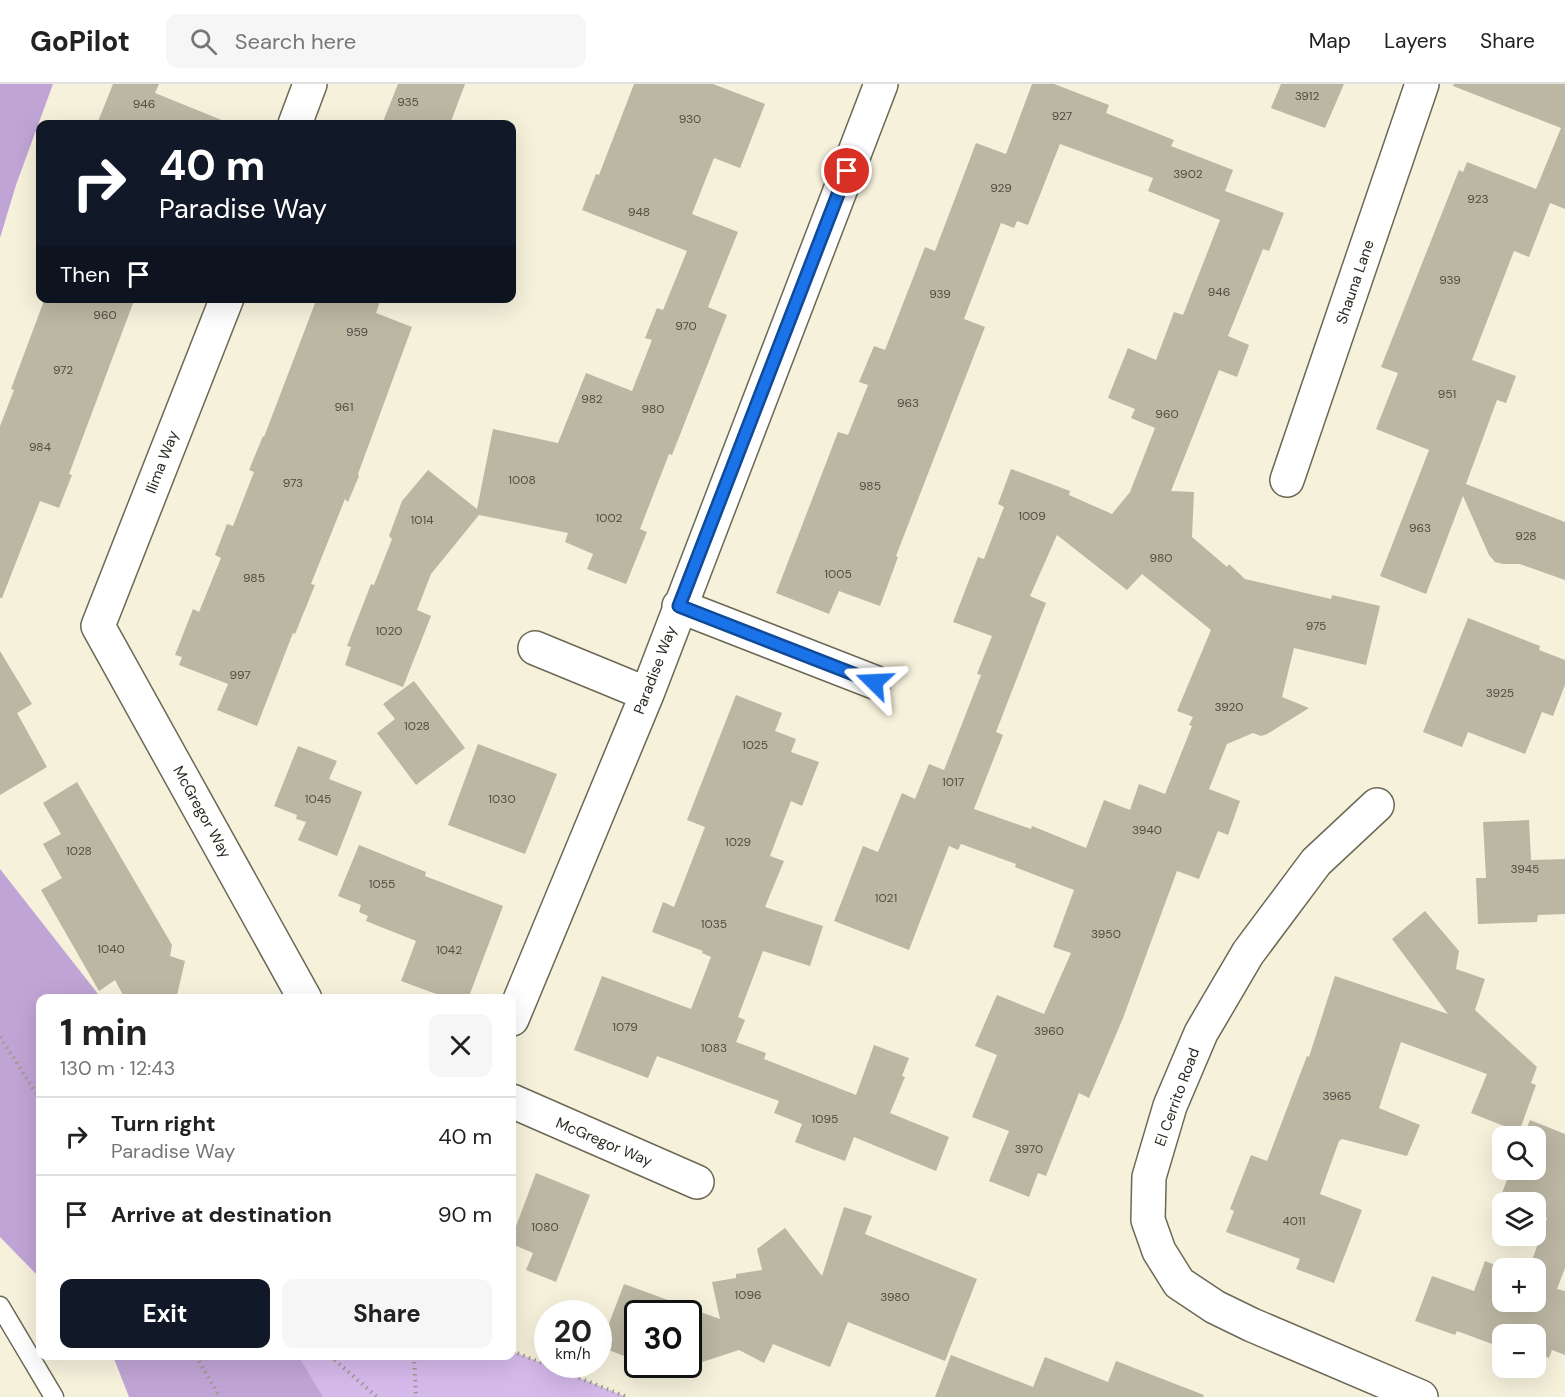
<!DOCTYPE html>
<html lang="en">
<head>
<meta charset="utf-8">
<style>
	:root { --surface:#fff; --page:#f6f6f6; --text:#222; --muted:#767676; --line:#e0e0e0; --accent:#111827 }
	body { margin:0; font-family:"DM Sans",sans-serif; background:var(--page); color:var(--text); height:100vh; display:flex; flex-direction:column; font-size:22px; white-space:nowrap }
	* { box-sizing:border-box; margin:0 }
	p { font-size:20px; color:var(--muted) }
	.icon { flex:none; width:33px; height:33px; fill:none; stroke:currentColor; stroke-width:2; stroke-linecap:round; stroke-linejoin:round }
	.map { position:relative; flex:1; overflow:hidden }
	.panel { position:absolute; left:36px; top:910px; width:480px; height:366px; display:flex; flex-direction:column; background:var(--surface); border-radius:12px; box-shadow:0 6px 24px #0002 }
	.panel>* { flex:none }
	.banner { position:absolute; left:36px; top:36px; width:480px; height:183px; border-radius:12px; box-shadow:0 6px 24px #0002; background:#111827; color:#fff; overflow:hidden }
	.controls { position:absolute; left:1492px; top:1042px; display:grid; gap:12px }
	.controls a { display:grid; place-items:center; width:54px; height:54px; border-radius:12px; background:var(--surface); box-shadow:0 6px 24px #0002; font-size:30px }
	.speed { position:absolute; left:534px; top:1216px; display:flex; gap:12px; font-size:30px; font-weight:700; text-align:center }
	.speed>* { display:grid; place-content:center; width:78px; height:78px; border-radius:50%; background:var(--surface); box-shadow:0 6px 24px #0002; line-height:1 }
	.speed small { font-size:15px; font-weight:400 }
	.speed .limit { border:3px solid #111; border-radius:9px; background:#fff; color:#111 }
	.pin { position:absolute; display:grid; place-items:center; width:51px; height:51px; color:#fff; margin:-26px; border:3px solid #fff; border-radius:50%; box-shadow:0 2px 6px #0007 }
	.me { position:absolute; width:66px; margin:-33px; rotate:291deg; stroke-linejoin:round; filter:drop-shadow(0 0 4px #0008) }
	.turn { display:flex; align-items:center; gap:21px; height:126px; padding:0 24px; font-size:27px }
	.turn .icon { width:78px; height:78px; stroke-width:2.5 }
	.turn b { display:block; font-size:42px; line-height:51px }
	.then { display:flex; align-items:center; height:57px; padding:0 24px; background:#0003; gap:12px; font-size:22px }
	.round { display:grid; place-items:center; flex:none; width:63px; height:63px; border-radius:12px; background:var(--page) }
	.headline { display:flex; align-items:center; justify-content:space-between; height:102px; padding:0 24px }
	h1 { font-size:36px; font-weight:700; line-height:45px }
	.primary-button { display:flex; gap:12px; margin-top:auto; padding:12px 24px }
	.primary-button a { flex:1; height:69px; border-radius:12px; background:var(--accent); color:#fff; font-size:24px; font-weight:700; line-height:69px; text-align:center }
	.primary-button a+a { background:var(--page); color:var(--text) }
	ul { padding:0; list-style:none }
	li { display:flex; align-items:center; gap:18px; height:78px; padding:0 24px; border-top:2px solid var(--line) }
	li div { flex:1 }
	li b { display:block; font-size:22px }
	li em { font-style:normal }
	header { display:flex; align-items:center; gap:36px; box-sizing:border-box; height:84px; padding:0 30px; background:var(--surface); border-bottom:2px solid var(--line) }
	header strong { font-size:28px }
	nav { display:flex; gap:33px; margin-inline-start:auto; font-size:21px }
	.search { width:420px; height:54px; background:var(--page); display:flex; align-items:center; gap:15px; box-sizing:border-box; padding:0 21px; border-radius:12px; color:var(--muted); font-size:22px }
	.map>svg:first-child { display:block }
</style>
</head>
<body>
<header>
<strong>GoPilot</strong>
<div class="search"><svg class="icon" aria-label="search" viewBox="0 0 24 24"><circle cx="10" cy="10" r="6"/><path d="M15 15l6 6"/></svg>Search here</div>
<nav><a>Map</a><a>Layers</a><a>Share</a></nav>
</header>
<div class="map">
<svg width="1565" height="1313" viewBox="0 0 1565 1313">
	<rect width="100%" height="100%" fill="#f5f1db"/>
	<path fill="#d5b9ea" d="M512 1267 627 1313H231L205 1272H512Z"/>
	<path fill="#c0a4d5" d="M0 0H53L16 101 0 154Z
		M0 785 102 915H40V1194L0 1153Z
		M113 1272H298L323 1313H129Z"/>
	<path fill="#bcb7a3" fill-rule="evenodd" d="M113 0H159L155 9 229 39V40H97Z
		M398 0H465L450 40H382Z
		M634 0H713L765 20 740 84 714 74 692 130 738 148 708 223 727 231 672 371 669 370 640 445 647 448 626 500 587 485 593 470 565 458 568 449 479 431 431 490 417 526 431 532 403 603 345 581 351 563 347 562 371 500 374 501 392 455 389 452 402 417 428 386 477 425 493 345 558 359 586 289 632 307 652 256 645 254 657 224 663 226 687 167 582 126 596 90 599 91Z
		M1032 0H1054L1109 21 1106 29 1174 56 1171 62 1233 86 1225 107 1284 129 1269 167 1263 165 1228 252 1249 261 1237 293 1219 286 1171 407 1194 408 1192 453 1227 483 1229 480 1245 495 1331 515 1332 511 1380 522 1366 581 1294 564 1282 613 1309 624 1267 650 1261 652 1253 649 1227 660 1209 705 1240 717 1228 751 1218 747 1199 795 1177 787 1123 934 1089 1014 1079 1009 1046 1092 1038 1089 1029 1113 989 1097 1009 1047 972 1033 997 971 975 962 997 911 1044 930 1071 869 1053 863 1074 806 1015 783 1016 780 961 760 958 766 949 762 909 866 834 837 863 762 878 768 902 709 915 715 929 680 944 686 981 591 977 590 992 552 953 538 978 473 984 475 1004 423 998 420 1011 385 1070 407 1069 411 1112 430 1130 408 1155 344 1131 334 1135 325 1108 314 1128 264 1156 276 1174 228 1183 231 1220 136 1148 107 1153 94 1060 60 1028 141 1017 137 1014 144 1001 139 964 235 985 243 896 472 898 473 880 522 839 507 829 530 776 509 838 348 848 351 868 301 859 298 874 262 885 266 925 163 935 167 976 59 1006 70ZM1057 451 1127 506 1142 490 1211 546 1177 627 1193 633 1189 641 1192 642 1165 710 1139 700 1130 726 1104 716 1086 764 1032 742 1031 745 974 725 1003 651 996 648 1046 519 1030 512Z
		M1281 0H1344L1325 44 1271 24Z
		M1454 0H1565V125L1550 119 1529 173 1514 167 1472 276 1516 292 1506 319 1497 316 1466 400 1565 438V496L1520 480H1503L1495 478 1489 471 1463 412 1426 510 1380 492 1429 366 1376 345 1398 289 1381 283 1459 86 1463 88 1467 78 1536 105 1561 44 1453 2Z
		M45 214H135L69 390 72 391 59 424 40 417 2 514H0V342L14 306 11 305Z
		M317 214H381L376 229 412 243 358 390 359 392 348 418 345 415 311 500 315 501 295 550 293 549 257 642 217 626 228 600 179 581 182 573 175 571 193 525 199 528 221 474 215 471 227 440 233 442 254 388 249 386 263 352 264 353Z
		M1468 534 1540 562 1539 566 1565 576V601L1553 632 1542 628 1525 670 1468 648 1462 663 1423 648Z
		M0 567 32 620 17 629 47 683 0 711Z
		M414 597 465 664 416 701 377 649 395 635 383 620Z
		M736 611 782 629 775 647 796 655 791 668 819 678 802 722 791 717 770 772 784 777 765 823 823 842 810 882 763 867 738 933 745 936 736 958 766 969 764 975 856 1011 874 961 909 974 902 992 905 993 890 1029 949 1053 936 1087 854 1053 845 1077 795 1058 802 1040 774 1029 779 1017 657 972 648 994 574 966 602 892 691 925 711 873 702 869 703 867 652 848 663 818 674 823 705 743 687 736Z
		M478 660 557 690 525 770 448 741Z
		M298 662 337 677 329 695 362 708 337 772 298 756 306 738 296 735 297 731 274 722Z
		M77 698 172 861 170 872 185 877 176 915H125L115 896 99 907 41 806 62 794 43 760 61 750 43 719Z
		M1529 736 1531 776 1565 775V830L1538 831 1537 838 1478 840 1476 794H1486L1483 738Z
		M359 761 426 788 425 792 503 822 468 915H450L401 897 416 857 366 837 368 832 359 828 361 821 338 812Z
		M1425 827 1459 867 1456 885 1485 895 1475 926 1537 983 1531 999 1536 1001 1519 1048 1471 1029 1487 990 1401 958 1379 1024 1420 1041 1407 1072 1342 1055 1339 1057 1320 1110 1362 1126 1334 1199 1296 1185 1300 1175 1226 1148 1234 1127 1230 1125 1251 1071 1267 1077 1307 972 1309 973 1335 892 1448 930 1392 855Z
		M1530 1036 1565 1050V1184L1557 1205 1565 1207V1271L1552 1266 1549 1274 1536 1269V1251H1503V1264L1457 1247 1455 1251 1415 1237 1432 1192 1474 1207 1485 1177 1506 1185H1503V1218H1536V1185H1529L1547 1134 1536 1130V1119H1498L1511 1086H1536V1053H1523Z
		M536 1089 590 1111 556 1198 526 1186 533 1169 512 1160V1153Z
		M844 1123 872 1132 865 1150 977 1195 945 1277 848 1238 830 1283 773 1260 764 1279 739 1266 690 1282 685 1294 649 1281H688V1230H638V1277L600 1263 624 1200 720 1235 712 1198 736 1194V1190L762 1186 757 1165 785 1144 822 1192Z
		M951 1271 1033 1303 1045 1273 1108 1298 1116 1277 1204 1311 1203 1313H935Z"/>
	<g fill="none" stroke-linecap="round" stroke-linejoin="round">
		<g stroke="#6c6855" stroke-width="21">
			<path id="lane" d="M0 1222 54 1313"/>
		</g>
		<g stroke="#6c6855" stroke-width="36">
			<path id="street" d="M295 40 310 0
				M227 214 98 542 305 915
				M1287 396 1422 0
				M679 522 874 598
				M535 564 647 610
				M1377 721 1316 778 1248 869 1201 949 1170 1022 1149 1093 1148 1136 1159 1167 1179 1199 1215 1223 1252 1241 1421 1313
				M512 935 647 610 881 0
				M512 1017 697 1098"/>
		</g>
		<path stroke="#9c9989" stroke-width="4" stroke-dasharray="1.5 4.5" stroke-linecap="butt" d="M0 953 40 1015
			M512 1267 627 1313
			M196 1272 220 1313
			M330 1272 377 1313
			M414 1272 416 1313"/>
		<use href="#lane" stroke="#fff" stroke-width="18"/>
		<use href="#street" stroke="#fff" stroke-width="33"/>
	</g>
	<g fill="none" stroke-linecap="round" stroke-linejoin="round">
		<g stroke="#114b97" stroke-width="15">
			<path id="route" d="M847 87 679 522 874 598"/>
		</g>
		<use href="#route" stroke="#1a73e8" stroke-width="10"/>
	</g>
	<g text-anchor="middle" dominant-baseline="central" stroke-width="5" stroke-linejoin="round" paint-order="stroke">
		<g font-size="12" fill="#504d42">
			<text x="1307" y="12">3912</text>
			<text x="408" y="18">935</text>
			<text x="144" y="20">946</text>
			<text x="1062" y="32">927</text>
			<text x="690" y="35">930</text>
			<text x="1188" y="90">3902</text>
			<text x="1001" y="104">929</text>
			<text x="1478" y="115">923</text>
			<text x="639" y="128">948</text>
			<text x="1450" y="196">939</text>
			<text x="1219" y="208">946</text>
			<text x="940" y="210">939</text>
			<text x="105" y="231">960</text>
			<text x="686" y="242">970</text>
			<text x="357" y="248">959</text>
			<text x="63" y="286">972</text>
			<text x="1447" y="310">951</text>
			<text x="592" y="315">982</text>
			<text x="908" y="319">963</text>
			<text x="344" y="323">961</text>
			<text x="653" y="325">980</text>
			<text x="1167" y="330">960</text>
			<text x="40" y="363">984</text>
			<text x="522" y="396">1008</text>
			<text x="293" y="399">973</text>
			<text x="870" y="402">985</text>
			<text x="1032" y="432">1009</text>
			<text x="609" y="434">1002</text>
			<text x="422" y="436">1014</text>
			<text x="1420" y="444">963</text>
			<text x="1526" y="452">928</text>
			<text x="1161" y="474">980</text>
			<text x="838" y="490">1005</text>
			<text x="254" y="494">985</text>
			<text x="1316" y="542">975</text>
			<text x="389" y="547">1020</text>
			<text x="240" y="591">997</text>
			<text x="1500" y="609">3925</text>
			<text x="1229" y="623">3920</text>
			<text x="417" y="642">1028</text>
			<text x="755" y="661">1025</text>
			<text x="953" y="698">1017</text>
			<text x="318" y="715">1045</text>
			<text x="502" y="715">1030</text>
			<text x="1147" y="746">3940</text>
			<text x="738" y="758">1029</text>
			<text x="79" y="767">1028</text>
			<text x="1525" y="785">3945</text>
			<text x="382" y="800">1055</text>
			<text x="886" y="814">1021</text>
			<text x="714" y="840">1035</text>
			<text x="1106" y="850">3950</text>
			<text x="111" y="865">1040</text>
			<text x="449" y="866">1042</text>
			<text x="625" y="943">1079</text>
			<text x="1049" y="947">3960</text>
			<text x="714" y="964">1083</text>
			<text x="1337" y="1012">3965</text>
			<text x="825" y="1035">1095</text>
			<text x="1029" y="1065">3970</text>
			<text x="1294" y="1137">4011</text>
			<text x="545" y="1143">1080</text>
			<text x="748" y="1211">1096</text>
			<text x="895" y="1213">3980</text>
		</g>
		<g font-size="15" fill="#2c2a22" stroke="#fff">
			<text transform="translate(1355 198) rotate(-71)">Shauna Lane</text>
			<text transform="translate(162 378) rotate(-69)">Ilima Way</text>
			<text transform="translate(655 586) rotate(-69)">Paradise Way</text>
			<text transform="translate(202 728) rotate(61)">McGregor Way</text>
			<text transform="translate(1177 1013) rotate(-70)">El Cerrito Road</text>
			<text transform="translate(604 1058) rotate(23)">McGregor Way</text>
		</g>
	</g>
</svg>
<div class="controls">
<a><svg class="icon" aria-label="search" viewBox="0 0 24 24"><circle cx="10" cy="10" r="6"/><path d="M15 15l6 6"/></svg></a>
<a><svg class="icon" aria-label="layers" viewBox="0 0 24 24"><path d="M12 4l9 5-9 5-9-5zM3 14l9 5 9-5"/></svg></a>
<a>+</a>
<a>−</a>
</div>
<div class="speed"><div>20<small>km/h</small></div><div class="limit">30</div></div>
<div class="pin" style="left:847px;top:87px;background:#d93025"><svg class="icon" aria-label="arrive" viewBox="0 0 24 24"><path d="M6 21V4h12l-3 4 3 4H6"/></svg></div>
<svg class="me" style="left:874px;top:598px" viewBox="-20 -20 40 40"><path d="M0-17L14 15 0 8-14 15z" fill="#1a73e8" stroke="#fff" stroke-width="4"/></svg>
<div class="banner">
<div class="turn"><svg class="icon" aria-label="right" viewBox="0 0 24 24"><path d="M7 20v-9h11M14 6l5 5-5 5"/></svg><div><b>40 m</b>Paradise Way</div></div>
<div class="then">Then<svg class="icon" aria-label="arrive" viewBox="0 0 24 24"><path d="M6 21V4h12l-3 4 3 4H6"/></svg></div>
</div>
<section class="panel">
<div class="headline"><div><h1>1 min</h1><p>130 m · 12:43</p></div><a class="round"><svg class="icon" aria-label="close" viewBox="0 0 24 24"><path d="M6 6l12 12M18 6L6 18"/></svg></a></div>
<ul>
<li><svg class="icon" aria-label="right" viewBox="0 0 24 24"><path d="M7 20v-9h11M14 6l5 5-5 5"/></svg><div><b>Turn right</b><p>Paradise Way</p></div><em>40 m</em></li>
<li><svg class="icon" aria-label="arrive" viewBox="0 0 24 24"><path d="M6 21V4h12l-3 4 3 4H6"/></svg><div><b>Arrive at destination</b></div><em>90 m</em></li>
</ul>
<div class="primary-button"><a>Exit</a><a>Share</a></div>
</section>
</div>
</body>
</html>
